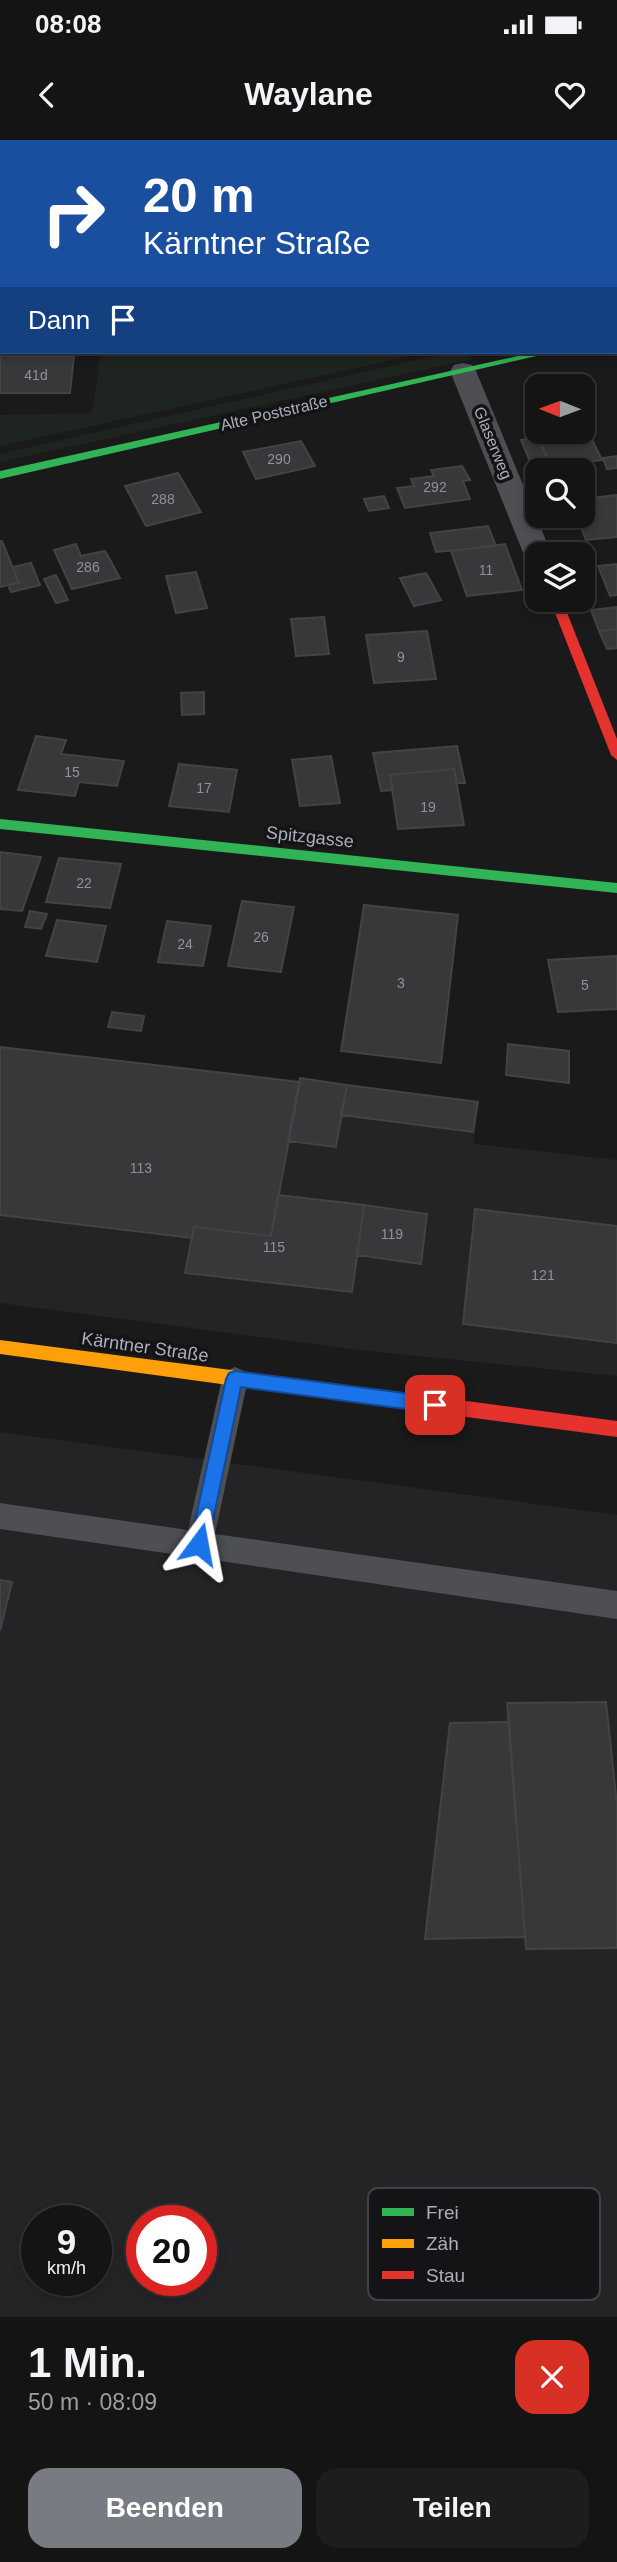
<!DOCTYPE html>
<html lang="de">
<head>
<meta charset="utf-8">
<style>
	:root { --surface:#141414; --page:#1d1d1d; --text:#f1f3f6; --muted:#9d9ea0; --line:#333334; --accent:#797b83 }
	body { margin:0; font-family:Helvetica,sans-serif; background:var(--page); color:var(--text); height:100vh; display:flex; flex-direction:column; font-size:26px; white-space:nowrap }
	* { box-sizing:border-box; margin:0 }
	p { font-size:23px; color:var(--muted) }
	.icon { flex:none; width:38px; height:38px; fill:none; stroke:currentColor; stroke-width:2; stroke-linecap:round; stroke-linejoin:round }
	.map { position:relative; height:2177px; overflow:hidden }
	.details { display:flex; flex-direction:column; background:var(--surface); flex:1 }
	.details>* { flex:none }
	.top-card { position:absolute; left:0px; top:0px; width:618px; height:214px; box-shadow:0 4px 10px #0003,0 0 0 2px var(--line); background:#1a4fa0; color:#fff; overflow:hidden }
	.needle { width:46px; rotate:271deg }
	.controls { position:absolute; left:525px; top:234px; display:grid; gap:14px }
	.controls a { display:grid; place-items:center; width:70px; height:70px; border-radius:14px; background:var(--surface); box-shadow:0 4px 10px #0003,0 0 0 2px var(--line); font-size:35px }
	.speed { position:absolute; left:21px; top:2065px; display:flex; gap:14px; font-size:35px; font-weight:700; text-align:center }
	.speed>* { display:grid; place-content:center; width:91px; height:91px; border-radius:50%; background:var(--surface); box-shadow:0 4px 10px #0003,0 0 0 2px var(--line); line-height:1 }
	.speed small { font-size:18px; font-weight:400 }
	.speed .limit { border:10px solid #d22; background:#fff; color:#111 }
	.pin { position:absolute; display:grid; place-items:center; width:60px; height:60px; color:#fff; margin:-30px; border-radius:14px; box-shadow:0 4px 10px #0006 }
	.me { position:absolute; width:77px; margin:-38px; rotate:13deg; stroke-linejoin:round; filter:drop-shadow(0 0 5px #0008) }
	.turn { display:flex; align-items:center; gap:24px; height:147px; padding:0 28px; font-size:32px }
	.turn .icon { width:91px; height:91px; stroke-width:2.5 }
	.turn b { display:block; font-size:49px; line-height:60px }
	.then { display:flex; align-items:center; height:66px; padding:0 28px; background:#0003; gap:14px; font-size:26px }
	.round { display:grid; place-items:center; flex:none; width:74px; height:74px; border-radius:21px; background:var(--page) }
	.overview { display:flex; align-items:center; justify-content:space-between; height:119px; padding:0 28px }
	h1 { font-size:42px; font-weight:800; line-height:52px }
	.primary-button { display:flex; gap:14px; margin-top:auto; padding:14px 28px }
	.primary-button a { flex:1; height:80px; border-radius:21px; background:var(--accent); color:#fff; font-size:28px; font-weight:800; line-height:80px; text-align:center }
	.primary-button a+a { background:var(--page); color:var(--text) }
	.status { display:flex; justify-content:space-between; align-items:center; height:49px; padding:0 35px; background:var(--surface); direction:ltr }
	.status svg { height:19px; fill:currentColor }
	header { display:flex; justify-content:space-between; align-items:center; height:91px; padding:0 28px; background:var(--surface); font-size:32px; font-weight:800 }
	.map>svg:first-child { display:block }
</style>
</head>
<body>
<div class="status"><b>08:08</b><svg viewBox="0 0 49 12"><path d="M0 12V9h3v3zM5 12V6h3v6zM10 12V3h3v9zM15 12V0h3v12zM26 1h20v11H26zM47 4h2v5h-2z"/></svg></div>
<header><svg class="icon" aria-label="back" viewBox="0 0 24 24"><path d="M15 5l-7 7 7 7"/></svg>Waylane<svg class="icon" aria-label="heart" viewBox="0 0 24 24"><path d="M12 20l-8-8c-3-5 5-10 8-4 3-6 11-1 8 4z"/></svg></header>
<div class="map">
<svg width="617" height="2177" viewBox="0 0 617 2177">
	<rect width="100%" height="100%" fill="#1a1a1a"/>
	<path fill="#242427" fill-rule="evenodd" d="M0 907 478 960 474 1004 617 1020V1236L359 1210 0 1163Z
		M0 1292 617 1375V2177H0ZM37 2081H96V2140H37ZM142 2081H201V2140H142Z"/>
	<path fill="#1e2520" d="M101 212H429L0 306V275L92 273Z
		M453 212 464 213 473 219 0 322V314Z"/>
	<path fill="#38383a" stroke="#424346" stroke-width="2" d="M537 0H607L608 2H537Z
		M0 216H74L70 253H0Z
		M588 291 602 320 551 327 538 297Z
		M538 297 549 321 531 324 521 300Z
		M301 301 315 326 256 339 243 312Z
		M617 316V328L607 329 603 318Z
		M462 326 470 340 463 341 470 359 405 368 397 348 414 346 411 339 434 336 431 330Z
		M178 333 201 372 146 386 125 346Z
		M617 355V397L586 400 576 376H583V359Z
		M384 356 389 368 369 371 364 359Z
		M488 386 496 406 436 412 430 393Z
		M0 401H2L19 443 0 447Z
		M76 404 81 416 105 411 120 438 72 449 54 410Z
		M505 404 522 450 467 456 451 411Z
		M31 423 40 445 11 452 8 445 19 443 13 427Z
		M617 424V455L610 456 598 426Z
		M196 432 207 468 176 473 166 436Z
		M426 433 441 460 414 466 400 438Z
		M56 435 68 460 56 463 44 439Z
		M617 467V489L599 491 591 470Z
		M324 477 329 514 296 516 291 479Z
		M617 489V508L607 509 599 491Z
		M427 491 436 539 374 543 366 495Z
		M204 552V574L182 575 181 553Z
		M36 596 66 600 61 614 124 621 117 646 79 642 75 656 18 650Z
		M457 606 465 643H457L454 629 390 635 393 650 381 651 373 613Z
		M331 616 340 663 300 666 292 620Z
		M179 624 237 630 229 672 169 666Z
		M454 629 464 685 398 689 390 635Z
		M0 712 41 717 22 771 0 769Z
		M59 718 121 724 110 768 46 762Z
		M242 761 294 767 281 832 228 826Z
		M364 765 458 775 441 923 341 911Z
		M30 771 47 774 41 789 25 787Z
		M57 780 106 786 97 822 46 816Z
		M167 781 211 786 203 826 158 822Z
		M617 816V869L558 872 548 820Z
		M112 872 144 876 141 891 108 887Z
		M508 904 569 911V943L506 935Z
		M0 907 300 942 271 1096 194 1087 192 1098 0 1075Z
		M300 938 347 945 336 1007 288 1001Z
		M347 945 478 962 473 992 341 975Z
		M278 1055 364 1065 352 1152 185 1133 194 1087 271 1096Z
		M364 1065 427 1074 421 1124 357 1115Z
		M475 1069 617 1086V1203L463 1184Z
		M0 1440 12 1442 0 1491Z
		M606 1562 617 1665V1808L526 1809 507 1563Z
		M509 1582 525 1797 425 1799 450 1583Z"/>
	<g fill="none" stroke-linecap="round" stroke-linejoin="round">
		<path fill="#4e4f53" fill-rule="evenodd" d="M235 1227 244 1231 248 1239 215 1394 617 1451V1479L0 1389V1363L188 1390 222 1239 226 1231Z"/>
		<path fill="#4e4f53" fill-rule="evenodd" d="M616 189H617V205H616Z
			M463 223 472 225 476 231 552 415H537V424L528 422 524 415 450 231 454 225Z"/>
		<path fill="#30b455" fill-rule="evenodd" d="M536 212H554L0 339V331Z
			M0 679 617 743V753L0 689Z"/>
		<path fill="#ff9f0a" fill-rule="evenodd" d="M0 1200 323 1242 329 1245 331 1250 329 1255 323 1258 0 1214Z"/>
		<path fill="#e5322d" fill-rule="evenodd" d="M550 460H562L617 599V620L611 615Z
			M323 1242 617 1281V1297L323 1258 317 1255 315 1250 317 1245Z"/>
	</g>
	<path fill="#1a73e8" stroke="#114b97" stroke-width="2" d="M235 1231 435 1257 441 1259 444 1265 441 1270 435 1273 241 1247 208 1404 205 1410 199 1412 192 1410 190 1404 226 1239 229 1233Z"/>
	<g text-anchor="middle" dominant-baseline="central" stroke-width="7" stroke-linejoin="round" paint-order="stroke">
		<g font-size="14" fill="#8f919b">
			<text x="36" y="235">41d</text>
			<text x="279" y="319">290</text>
			<text x="435" y="347">292</text>
			<text x="163" y="359">288</text>
			<text x="88" y="427">286</text>
			<text x="486" y="430">11</text>
			<text x="401" y="517">9</text>
			<text x="72" y="632">15</text>
			<text x="204" y="648">17</text>
			<text x="428" y="667">19</text>
			<text x="84" y="743">22</text>
			<text x="261" y="797">26</text>
			<text x="185" y="804">24</text>
			<text x="401" y="843">3</text>
			<text x="585" y="845">5</text>
			<text x="141" y="1028">113</text>
			<text x="392" y="1094">119</text>
			<text x="274" y="1107">115</text>
			<text x="543" y="1135">121</text>
		</g>
		<g font-size="16" fill="#acafbb" stroke="#141416">
			<text transform="translate(274 273) rotate(-13)">Alte Poststraße</text>
			<text transform="translate(493 303) rotate(68)">Glaserweg</text>
		</g>
		<g font-size="18" fill="#acafbb" stroke="#141416">
			<text transform="translate(310 697) rotate(6)">Spitzgasse</text>
			<text transform="translate(145 1207) rotate(8)">Kärntner Straße</text>
		</g>
	</g>
	<rect x="368" y="2048" width="232" height="112" rx="10" fill="#141416" stroke="#424248" stroke-width="2"/>
	<rect x="382" y="2068" width="32" height="8" fill="#30b455"/>
	<rect x="382" y="2099" width="32" height="9" fill="#ff9f0a"/>
	<rect x="382" y="2131" width="32" height="8" fill="#e5322d"/>
	<g font-size="19" fill="#acafbb">
		<text x="426" y="2079">Frei</text>
		<text x="426" y="2110">Zäh</text>
		<text x="426" y="2142">Stau</text>
	</g>
</svg>
<div class="controls">
<a><svg class="needle" viewBox="-14 -14 28 28"><path d="M0-13l5 13h-10z" fill="#e53935"/><path d="M0 13l5-13h-10z" fill="#9d9ea0"/></svg></a>
<a><svg class="icon" aria-label="search" viewBox="0 0 24 24"><circle cx="10" cy="10" r="6"/><path d="M15 15l6 6"/></svg></a>
<a><svg class="icon" aria-label="layers" viewBox="0 0 24 24"><path d="M12 4l9 5-9 5-9-5zM3 14l9 5 9-5"/></svg></a>
</div>
<div class="speed"><div>9<small>km/h</small></div><div class="limit">20</div></div>
<div class="pin" style="left:435px;top:1265px;background:#d93025"><svg class="icon" aria-label="arrive" viewBox="0 0 24 24"><path d="M6 21V4h12l-3 4 3 4H6"/></svg></div>
<svg class="me" style="left:199px;top:1404px" viewBox="-20 -20 40 40"><path d="M0-17L14 15 0 8-14 15z" fill="#1a73e8" stroke="#fff" stroke-width="4"/></svg>
<div class="top-card">
<div class="turn"><svg class="icon" aria-label="right" viewBox="0 0 24 24"><path d="M7 20v-9h11M14 6l5 5-5 5"/></svg><div><b>20 m</b>Kärntner Straße</div></div>
<div class="then">Dann<svg class="icon" aria-label="arrive" viewBox="0 0 24 24"><path d="M6 21V4h12l-3 4 3 4H6"/></svg></div>
</div>
</div>
<section class="details">
<div class="overview"><div><h1>1 Min.</h1><p>50 m · 08:09</p></div><a class="round" style="background:#d93025;color:#fff"><svg class="icon" aria-label="close" viewBox="0 0 24 24"><path d="M6 6l12 12M18 6L6 18"/></svg></a></div>
<div class="primary-button"><a>Beenden</a><a>Teilen</a></div>
</section>
</body>
</html>
